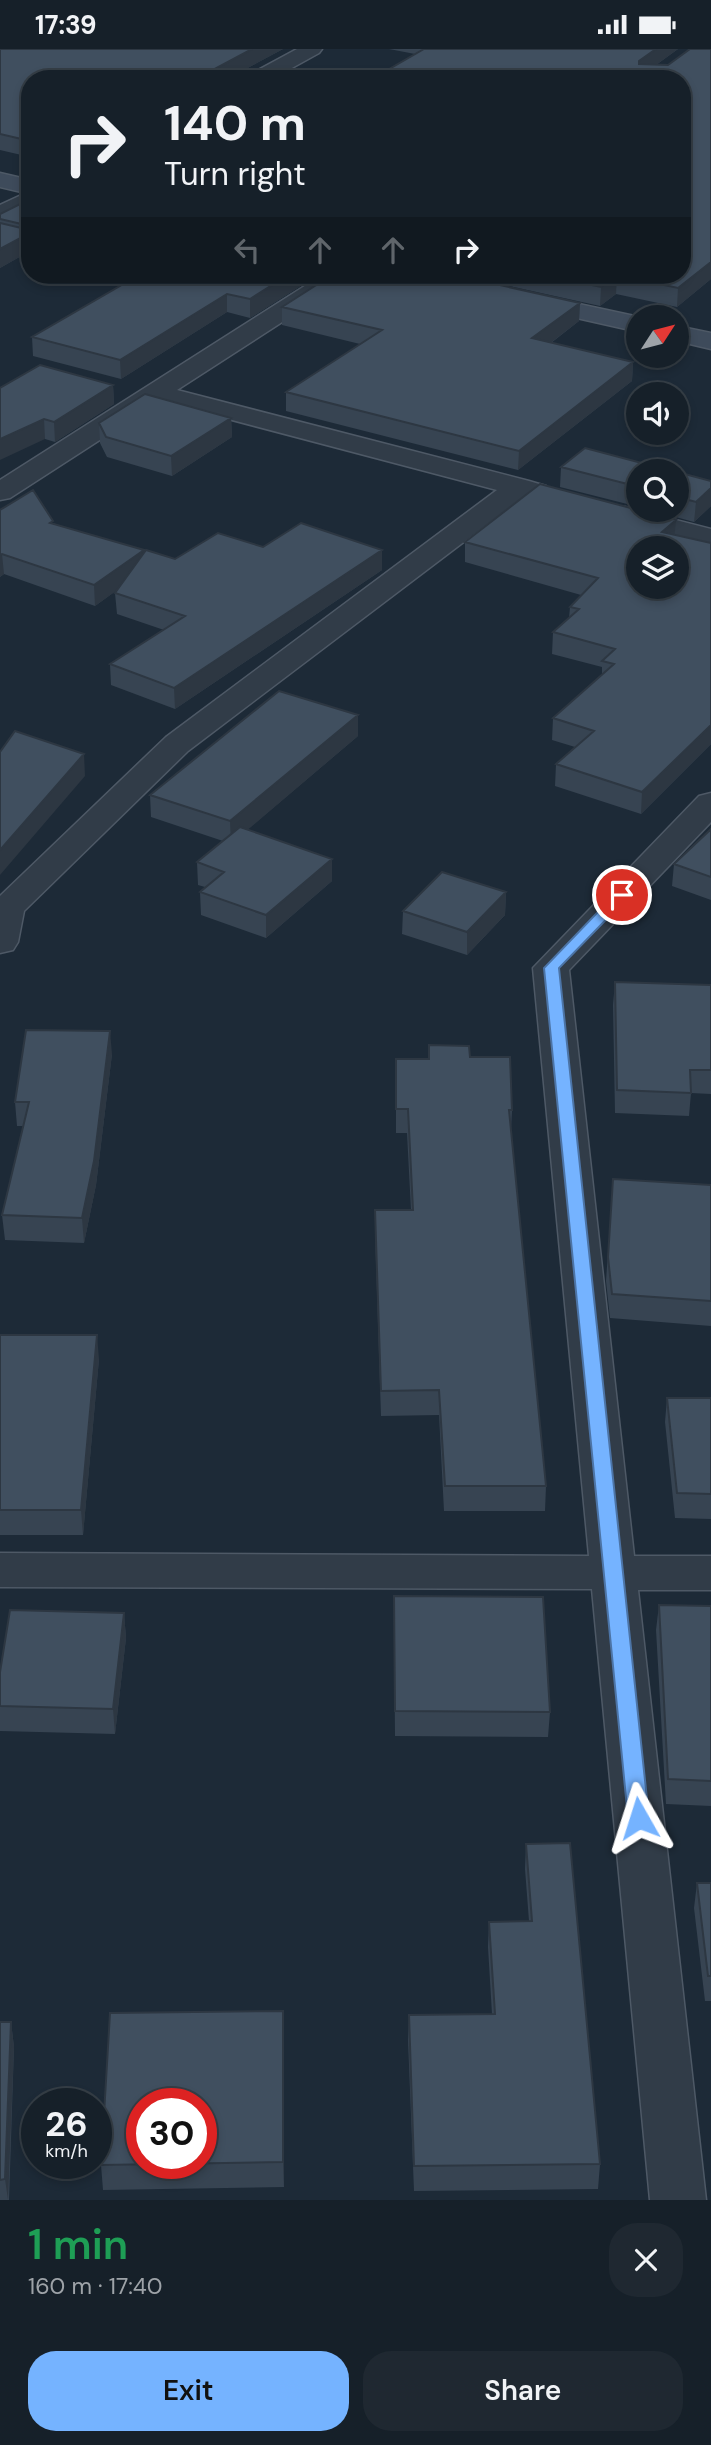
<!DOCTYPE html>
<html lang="en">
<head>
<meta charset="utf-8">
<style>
	:root { --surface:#162029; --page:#1f2831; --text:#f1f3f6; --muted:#9ea3a8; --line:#353e46; --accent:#75b3ff }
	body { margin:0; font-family:"DM Sans",sans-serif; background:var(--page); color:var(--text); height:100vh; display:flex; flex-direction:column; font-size:26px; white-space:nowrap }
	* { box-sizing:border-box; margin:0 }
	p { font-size:23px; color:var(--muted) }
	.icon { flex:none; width:38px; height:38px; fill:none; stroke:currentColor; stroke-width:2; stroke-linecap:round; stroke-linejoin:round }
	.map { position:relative; height:2151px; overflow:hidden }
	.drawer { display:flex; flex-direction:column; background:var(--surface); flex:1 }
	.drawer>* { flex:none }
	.guide { position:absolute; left:21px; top:21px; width:670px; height:214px; border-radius:28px; box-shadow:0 4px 10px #0003,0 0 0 2px var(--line); background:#162029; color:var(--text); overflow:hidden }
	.needle { width:46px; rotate:54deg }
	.fabs { position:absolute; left:626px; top:256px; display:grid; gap:14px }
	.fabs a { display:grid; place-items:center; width:63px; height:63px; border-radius:50%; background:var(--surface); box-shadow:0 4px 10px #0003,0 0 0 2px var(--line); font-size:35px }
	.speed { position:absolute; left:21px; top:2039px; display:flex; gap:14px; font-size:35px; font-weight:700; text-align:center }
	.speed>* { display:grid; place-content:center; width:91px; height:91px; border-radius:50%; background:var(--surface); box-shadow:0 4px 10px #0003,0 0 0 2px var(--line); line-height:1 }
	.speed small { font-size:18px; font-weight:400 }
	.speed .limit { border:10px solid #d22; background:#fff; color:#111 }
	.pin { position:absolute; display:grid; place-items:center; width:60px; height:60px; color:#fff; margin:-30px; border:4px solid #fff; border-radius:50%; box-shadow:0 2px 7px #0007 }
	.me { position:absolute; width:77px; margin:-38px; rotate:354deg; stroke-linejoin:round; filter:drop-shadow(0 0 5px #0008) }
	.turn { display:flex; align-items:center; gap:24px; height:147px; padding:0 28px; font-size:32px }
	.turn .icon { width:91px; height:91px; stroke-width:2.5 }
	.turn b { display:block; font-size:49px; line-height:60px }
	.lanes { display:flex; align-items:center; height:66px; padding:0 28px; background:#0003; justify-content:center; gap:35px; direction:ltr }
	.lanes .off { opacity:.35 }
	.round { display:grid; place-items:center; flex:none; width:74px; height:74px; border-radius:28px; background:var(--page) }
	.overview { display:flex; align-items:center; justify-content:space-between; height:119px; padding:0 28px }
	h1 { font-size:42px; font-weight:600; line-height:52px; color:#1e9e55 }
	.primary-button { display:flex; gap:14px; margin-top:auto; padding:14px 28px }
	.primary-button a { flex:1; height:80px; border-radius:28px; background:var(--accent); color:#111; font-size:28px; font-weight:600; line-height:80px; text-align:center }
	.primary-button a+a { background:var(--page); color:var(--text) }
	.status { display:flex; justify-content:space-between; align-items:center; height:49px; padding:0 35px; background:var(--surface); direction:ltr }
	.status svg { height:19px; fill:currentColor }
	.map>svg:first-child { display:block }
</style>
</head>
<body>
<div class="status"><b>17:39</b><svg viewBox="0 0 49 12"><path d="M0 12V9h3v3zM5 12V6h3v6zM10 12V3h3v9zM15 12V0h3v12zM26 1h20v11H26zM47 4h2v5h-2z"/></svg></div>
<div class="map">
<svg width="711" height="2151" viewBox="0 0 711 2151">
	<rect width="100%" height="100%" fill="#1d2a37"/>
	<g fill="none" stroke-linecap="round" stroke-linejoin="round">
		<g stroke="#4e5966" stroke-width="3">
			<path id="minor" d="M297 0H322L319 4 272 30H246L249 26Z
				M30 142V158L0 172V156Z
				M322 226H350L347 231 177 341 529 432 546 437 550 443 546 449 536 451 523 448 188 702 24 862 18 893 13 901 0 904V847L166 688 497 441 160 352 10 449 0 451V431Z
				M625 458 711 480V498L615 472 611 466 615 460Z
				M711 744V773L569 921 634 1507H711V1541H638L706 2151H650L592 1540 0 1538V1504L589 1507 533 919 699 747Z"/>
		</g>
		<g stroke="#4e5966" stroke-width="3">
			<path id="secondary" d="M0 124 30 131V145L0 138Z
				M528 244 639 268V283L519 256 516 251 519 246Z
				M677 277 711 284V300L677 292Z"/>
		</g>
		<use href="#minor" fill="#313c48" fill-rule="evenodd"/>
		<use href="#secondary" fill="#3e4b5b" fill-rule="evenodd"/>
	</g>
	<path fill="#374452" d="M0 0H283L227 30H30V108L0 101Z
		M389 0H678L656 16H668L711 0V230L677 258 616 245 600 257 460 226H682L415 5Z
		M30 150V202L0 219V165Z
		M139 226H318L250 269 227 263 121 330 33 307 32 288Z
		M580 254 579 272 551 294 633 313 632 332 518 421 286 362V343L360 295 282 276V258Z
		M113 336 114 355 55 393 45 390 0 339Z
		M231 369 232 388 172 427 107 408 100 394 99 374Z
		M561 418 639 422V458L560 438Z
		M677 423 711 432V457L694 473 646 460H677Z
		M0 461 53 474 144 505 175 510 263 498 382 521 175 660 111 636 110 615 164 581 117 565 115 544 117 541 95 557 4 525 0 528Z
		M675 486 711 494V695L641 765 555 737 556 715 575 698 552 691 553 669 602 626V618L552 605 553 583 569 569 570 558 581 546 465 513V493Z
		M358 687 248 780 332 832 266 889 201 866 200 843 205 838 198 836 197 813 223 792 151 768 150 746Z
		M711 780V851L672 837 674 815Z
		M506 843 505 866 467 906 402 885 403 862Z
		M615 933 711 936V1045L691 1044 689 1067 615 1064 613 956Z
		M429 996 470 1008 512 1061 511 1081 546 1437 545 1462H444L439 1366 381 1367 375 1185V1161H411L407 1084H396V1010H428Z
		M112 1005 96 1136 84 1194 5 1191 2 1166 23 1077H17L15 1053Z
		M613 1130 711 1136V1277L610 1269 606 1232Z
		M0 1286 99 1310 83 1486H0Z
		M667 1349H711V1470L675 1469 665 1373Z
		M659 1556 711 1557V1757L666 1755 656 1581Z
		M124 1564 126 1589 115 1685 0 1682V1623Z
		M394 1572 550 1663 548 1688 395 1687Z
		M526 1795 600 2115 598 2140 414 2142 408 1991 409 1966 492 1965 488 1898 489 1873 529 1872 525 1820Z
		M697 1834H711V1952H705L694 1859Z
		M0 1973H11L14 1998 9 2151H0Z
		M283 1987 284 2138 103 2141 101 2116Z"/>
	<path fill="#2d3742" d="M252 0H283L227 30H196Z
		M656 0H678L639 28V12Z
		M30 184V202L0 219V200Z
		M711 213V230L677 258 678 239Z
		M288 226H318L250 269V250Z
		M617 226 616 245 600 257 601 238Z
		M227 245V263L121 330 120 311Z
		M580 254 579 272 532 308V289Z
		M633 313 632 332 518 421 519 402Z
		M113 336 114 355 55 393 54 373Z
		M231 369 232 388 172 427 171 407Z
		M44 370 45 390 0 411V390Z
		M711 439V457L694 473 696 453Z
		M676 471 674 491 662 483Z
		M144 501 145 521 95 557 94 536Z
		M382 501V521L175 660 174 639Z
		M2 505 4 525 0 528V506Z
		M358 666V687L231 795 230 772Z
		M711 676V695L641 765 642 743Z
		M84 705 85 727 0 826V801Z
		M332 810V832L266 889V866Z
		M506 843 505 866 467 906V883Z
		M110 982 112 1005 96 1136 84 1194 82 1169Z
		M97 1286 99 1310 83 1486 81 1461Z
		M124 1564 126 1589 115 1685 113 1660Z
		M283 1962V1987L284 2138 283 2113Z
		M11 1973 14 1998 8 2151 5 2130Z"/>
	<path fill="#404f5f" stroke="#2d3742" stroke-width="2" fill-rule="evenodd" d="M0 0H252L196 30H197H30V92L0 85Z
		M424 0H656L639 12V15L668 16 690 0H711V213L678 239 617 226 601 238 544 226H682V30H372Z
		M30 150V177L0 170V165Z
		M0 174 30 181V184L0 200Z
		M139 226H288L250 250 227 245 120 311 32 288Z
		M332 226H455L580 254 532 289 633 313 519 402 286 343 382 281 282 258Z
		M40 316 113 336 54 373 44 370 0 390V339Z
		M145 345 231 369 171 407 106 388 99 374Z
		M585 399 672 422H639V438L561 418Z
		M677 423 711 432V439L696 453 677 448Z
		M540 435 676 471 662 483 711 494V676L642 743 556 715 594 682 553 669 614 615 602 612 615 600 553 583 579 560 570 558 598 529 465 493ZM639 499H677V537H639Z
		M33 441 53 472 50 474 144 501 94 536 2 505 0 506V461Z
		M301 474 382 501 174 639 110 615 185 567 115 544 146 501 175 510 218 484 263 498Z
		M279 642 358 666 230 772 150 746Z
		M15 682 84 705 0 801V703Z
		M240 778 332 810 266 866 200 843 224 823 197 813Z
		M711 780V828L674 815Z
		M442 823 506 843 467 883 403 862Z
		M615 933 711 936V1021H690L691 1044 617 1041Z
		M26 981 110 982 94 1112 82 1169 2 1166 29 1053H15Z
		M429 996 469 997 470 1008H510L512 1061H509L546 1437H445L439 1341 381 1342 375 1161H413L408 1060H396V1010H429Z
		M613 1130 711 1136V1252L612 1245 608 1208Z
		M0 1286H97L81 1461H0Z
		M667 1349H711V1445L677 1444Z
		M394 1547 543 1548 550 1663 395 1662Z
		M659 1556 711 1557V1732L668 1730Z
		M10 1561 124 1564 113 1660 0 1657V1623Z
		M570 1794 600 2115 414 2117 409 1966 495 1965 489 1873 532 1872 526 1795Z
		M697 1834H711V1927H708Z
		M283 1962V2113L101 2116 110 1964ZM142 2054H201V2114H142Z
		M0 1973H11L5 2130 0 2131Z"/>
	<path fill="#75b3ff" stroke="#4c74a6" stroke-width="2" d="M622 841 627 843V849L559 919 649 1769 646 1775 639 1777 631 1775 628 1769 544 919 617 843Z"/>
</svg>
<div class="fabs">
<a><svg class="needle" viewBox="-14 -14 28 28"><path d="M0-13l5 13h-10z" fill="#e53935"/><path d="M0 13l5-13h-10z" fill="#9ea3a8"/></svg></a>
<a><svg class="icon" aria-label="sound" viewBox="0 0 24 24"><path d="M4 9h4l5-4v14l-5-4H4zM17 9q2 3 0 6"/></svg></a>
<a><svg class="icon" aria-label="search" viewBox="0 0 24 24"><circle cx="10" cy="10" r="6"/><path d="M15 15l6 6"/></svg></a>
<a><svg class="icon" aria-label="layers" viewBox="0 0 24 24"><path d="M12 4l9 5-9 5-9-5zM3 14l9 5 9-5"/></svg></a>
</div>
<div class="speed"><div>26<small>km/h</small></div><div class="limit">30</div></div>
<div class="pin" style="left:622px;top:846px;background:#d93025"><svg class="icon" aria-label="arrive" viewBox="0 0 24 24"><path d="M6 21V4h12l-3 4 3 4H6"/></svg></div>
<svg class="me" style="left:639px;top:1769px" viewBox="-20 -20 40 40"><path d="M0-17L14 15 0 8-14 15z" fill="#75b3ff" stroke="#fff" stroke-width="4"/></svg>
<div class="guide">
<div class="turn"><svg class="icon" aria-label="right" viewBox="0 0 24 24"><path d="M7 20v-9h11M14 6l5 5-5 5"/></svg><div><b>140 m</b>Turn right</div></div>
<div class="lanes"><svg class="icon off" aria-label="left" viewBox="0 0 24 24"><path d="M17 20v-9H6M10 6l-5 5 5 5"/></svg><svg class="icon off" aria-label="ahead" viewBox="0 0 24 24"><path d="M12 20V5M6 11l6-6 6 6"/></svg><svg class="icon off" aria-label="ahead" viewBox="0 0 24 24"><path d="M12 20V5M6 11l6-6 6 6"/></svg><svg class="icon" aria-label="right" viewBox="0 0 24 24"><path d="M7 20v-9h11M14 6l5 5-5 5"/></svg></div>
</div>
</div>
<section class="drawer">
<div class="overview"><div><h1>1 min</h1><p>160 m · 17:40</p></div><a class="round"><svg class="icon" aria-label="close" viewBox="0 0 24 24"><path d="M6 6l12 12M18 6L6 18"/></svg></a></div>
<div class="primary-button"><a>Exit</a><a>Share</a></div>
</section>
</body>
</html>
